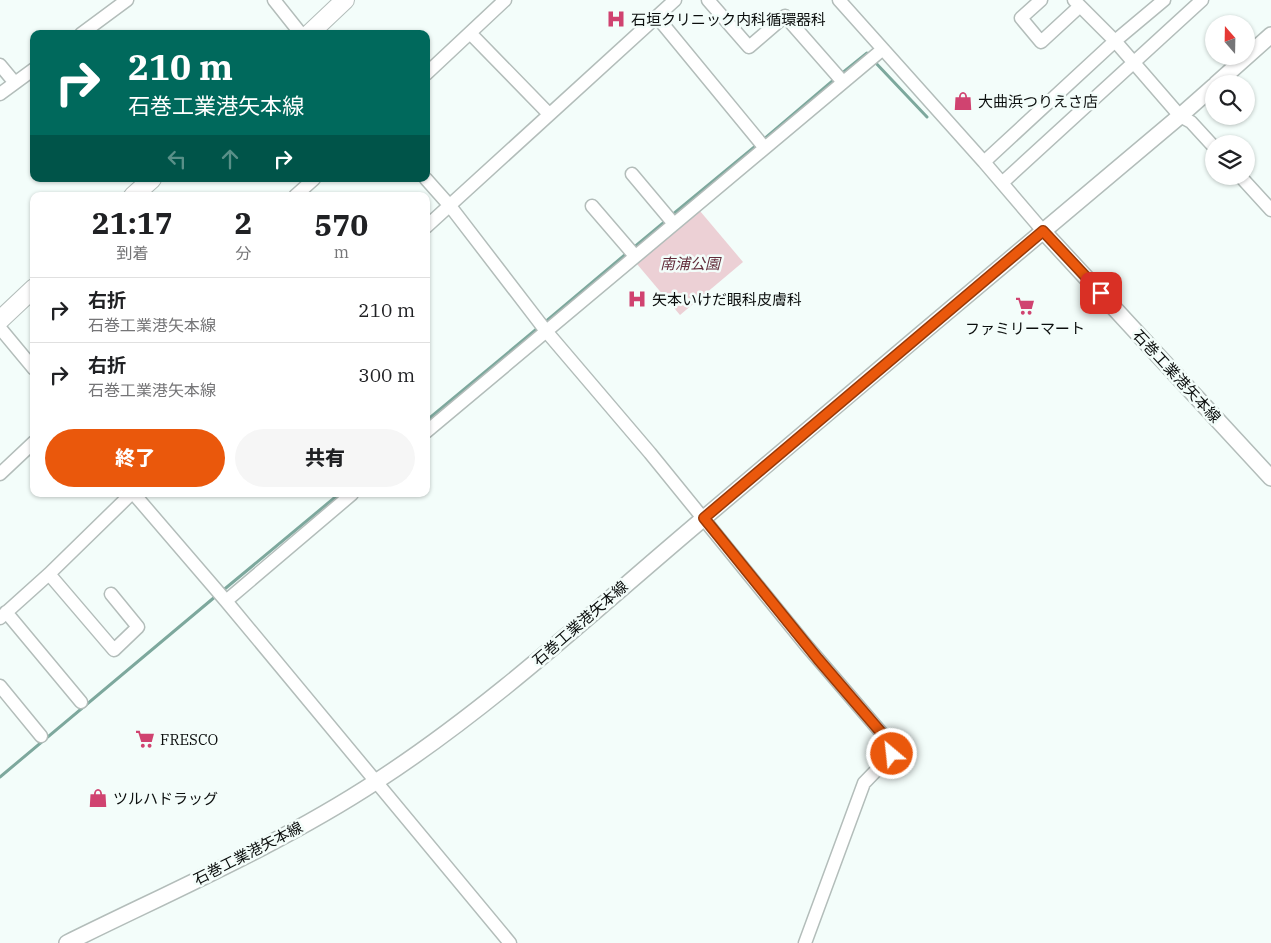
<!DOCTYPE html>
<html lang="ja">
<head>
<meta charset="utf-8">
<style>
	:root { --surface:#fff; --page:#f6f6f6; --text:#202124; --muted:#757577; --line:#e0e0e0; --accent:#ea580c }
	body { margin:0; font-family:"IBM Plex Serif","Noto Sans JP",serif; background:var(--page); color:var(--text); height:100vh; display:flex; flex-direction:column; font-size:19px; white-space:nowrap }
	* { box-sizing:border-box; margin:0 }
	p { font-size:16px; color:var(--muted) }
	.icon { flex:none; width:28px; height:28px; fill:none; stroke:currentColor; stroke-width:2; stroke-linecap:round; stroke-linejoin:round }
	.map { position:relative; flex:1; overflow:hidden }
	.sheet { position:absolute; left:30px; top:192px; width:400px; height:305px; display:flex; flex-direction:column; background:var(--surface); border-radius:10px; box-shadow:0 1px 4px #0004 }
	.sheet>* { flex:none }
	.guide { position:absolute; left:30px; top:30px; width:400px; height:152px; border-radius:10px; box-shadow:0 1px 4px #0004; background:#00695c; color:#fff; overflow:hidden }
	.needle { width:32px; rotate:340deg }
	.tools { position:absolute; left:1205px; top:15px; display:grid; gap:10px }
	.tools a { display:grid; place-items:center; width:50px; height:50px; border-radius:50%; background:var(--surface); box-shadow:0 1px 4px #0004; font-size:25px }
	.pin { position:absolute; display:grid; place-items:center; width:42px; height:42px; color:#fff; margin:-21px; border-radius:10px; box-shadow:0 2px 8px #0006 }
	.me { position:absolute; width:55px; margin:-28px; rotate:332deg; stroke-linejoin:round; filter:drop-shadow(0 0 4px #0008) }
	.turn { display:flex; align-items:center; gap:18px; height:105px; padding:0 15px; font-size:22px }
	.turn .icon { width:65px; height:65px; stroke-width:2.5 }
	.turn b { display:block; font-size:35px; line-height:42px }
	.lanes { display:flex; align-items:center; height:48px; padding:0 15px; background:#0003; justify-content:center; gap:25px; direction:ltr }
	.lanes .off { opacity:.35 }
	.eta { display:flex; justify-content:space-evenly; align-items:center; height:85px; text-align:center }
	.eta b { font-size:30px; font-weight:800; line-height:35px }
	.cta { display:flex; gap:10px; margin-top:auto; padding:10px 15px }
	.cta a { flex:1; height:58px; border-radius:30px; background:var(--accent); color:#fff; font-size:20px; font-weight:800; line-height:58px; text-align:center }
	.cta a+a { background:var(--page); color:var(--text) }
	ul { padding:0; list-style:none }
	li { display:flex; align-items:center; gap:15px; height:65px; padding:0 15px; border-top:1px solid var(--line) }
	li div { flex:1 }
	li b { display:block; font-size:19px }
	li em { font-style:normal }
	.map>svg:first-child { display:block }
</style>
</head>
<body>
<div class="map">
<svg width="1271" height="943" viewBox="0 0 1271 943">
	<rect width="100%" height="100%" fill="#f3fdfa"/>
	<path fill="#ecd0d5" d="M700 211 743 262 680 315 637 264Z"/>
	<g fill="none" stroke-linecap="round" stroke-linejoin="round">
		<path stroke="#7da89d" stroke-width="3" d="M873 60 927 117
			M841 74 867 53 869 55
			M763 140 836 78
			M672 215 758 144
			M632 249 668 219
			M544 323 627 253
			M426 421 539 327
			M221 592 339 494
			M0 777 216 596"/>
		<g stroke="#b3bdba" stroke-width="15">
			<path id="minor" d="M274 0 301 34
				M708 0 749 47 785 16 843 82
				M839 0 984 162 1043 231
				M1041 0 1021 18 1041 42 1080 6
				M1074 0 1115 41 1180 116 1191 122 1214 147
				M657 17 764 147
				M470 33 549 114
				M81 34 127 0
				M0 65 15 83
				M426 74 505 0
				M0 94 34 69
				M984 162 1115 41 1164 0
				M632 174 674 224
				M1240 176 1271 210
				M426 179 450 206 546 331 650 453 806 645 891 744 892 754 864 783 805 943
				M1002 183 1202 0
				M295 196 314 179
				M592 206 635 256
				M426 227 675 0
				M0 328 34 369
				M426 432 883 49
				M0 474 34 442
				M134 494 226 601 510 943
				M49 574 114 650 138 627 111 594
				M226 601 352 494
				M6 612 81 702
				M0 618 49 574 131 494
				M0 686 41 736"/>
		</g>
		<g stroke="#b3bdba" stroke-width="18">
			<path id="major" d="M1216 84 1271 35
				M1043 231 1271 478
				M67 943C170 892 281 844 377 781 494 705 597 608 704 518 862 383 1021 250 1180 116L1214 86"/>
		</g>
		<g stroke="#b3bdba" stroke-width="20">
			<path id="highway" d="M309 34 345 0
				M133 196 152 179
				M0 320 34 288"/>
		</g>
		<use href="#minor" stroke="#fff" stroke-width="12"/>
		<use href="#major" stroke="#fff" stroke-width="15"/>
		<use href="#highway" stroke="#fff" stroke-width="18"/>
	</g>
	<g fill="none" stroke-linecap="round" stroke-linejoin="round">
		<g stroke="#983908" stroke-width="12">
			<path id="route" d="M892 754 891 744 818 659 704 518 1043 231 1101 293"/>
		</g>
		<use href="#route" stroke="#ea580c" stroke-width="9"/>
	</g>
	<defs>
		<g id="hospital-bare" transform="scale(1.5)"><path d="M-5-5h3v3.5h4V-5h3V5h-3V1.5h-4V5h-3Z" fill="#d04370" stroke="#f3fdfa" stroke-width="2.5" paint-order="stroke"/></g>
		<g id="shop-bare" transform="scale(1.5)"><path d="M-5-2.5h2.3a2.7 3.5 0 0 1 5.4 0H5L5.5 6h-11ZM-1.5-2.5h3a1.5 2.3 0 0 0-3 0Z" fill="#d04370" stroke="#f3fdfa" stroke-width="2.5" paint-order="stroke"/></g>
		<g id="supermarket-bare" transform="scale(1.5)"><path d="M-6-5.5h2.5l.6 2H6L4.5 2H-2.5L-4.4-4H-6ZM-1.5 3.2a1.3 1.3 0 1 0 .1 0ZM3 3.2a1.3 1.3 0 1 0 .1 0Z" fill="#d04370" stroke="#f3fdfa" stroke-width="2.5" paint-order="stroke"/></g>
	</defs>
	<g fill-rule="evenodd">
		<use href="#hospital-bare" x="616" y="19"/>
		<use href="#shop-bare" x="963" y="101"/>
		<use href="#hospital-bare" x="637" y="299"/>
		<use href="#supermarket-bare" x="1025" y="306"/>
		<use href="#supermarket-bare" x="145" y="739"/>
		<use href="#shop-bare" x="98" y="798"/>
	</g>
	<g text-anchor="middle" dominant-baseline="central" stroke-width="5" stroke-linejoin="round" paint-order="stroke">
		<g font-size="15" fill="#0b0e0d" stroke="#f3fdfa" text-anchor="start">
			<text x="631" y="19">石垣クリニック内科循環器科</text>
			<text x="978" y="101">大曲浜つりえさ店</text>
			<text x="652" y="299">矢本いけだ眼科皮膚科</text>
			<text x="1025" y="328" text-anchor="middle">ファミリーマート</text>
			<text x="160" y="739">FRESCO</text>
			<text x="113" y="798">ツルハドラッグ</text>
		</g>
		<g font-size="15" font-style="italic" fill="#632d3b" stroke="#f3fdfa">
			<text x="690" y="263">南浦公園</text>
		</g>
		<g font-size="15" fill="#0b0e0d" stroke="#f3fdfa">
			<text transform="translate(1177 376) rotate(47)">石巻工業港矢本線</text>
			<text transform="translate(580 623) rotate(-41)">石巻工業港矢本線</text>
			<text transform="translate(248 853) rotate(-27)">石巻工業港矢本線</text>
		</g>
	</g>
</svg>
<div class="tools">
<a><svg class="needle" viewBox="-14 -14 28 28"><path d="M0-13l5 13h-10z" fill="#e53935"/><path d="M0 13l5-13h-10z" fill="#757577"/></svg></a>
<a><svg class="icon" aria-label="search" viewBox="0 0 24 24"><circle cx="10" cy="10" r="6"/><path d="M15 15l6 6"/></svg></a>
<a><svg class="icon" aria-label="layers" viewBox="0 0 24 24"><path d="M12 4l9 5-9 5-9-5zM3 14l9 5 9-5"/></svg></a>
</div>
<div class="pin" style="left:1101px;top:293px;background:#d93025"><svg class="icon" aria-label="arrive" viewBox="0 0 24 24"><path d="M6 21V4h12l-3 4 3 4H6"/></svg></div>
<svg class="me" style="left:892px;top:754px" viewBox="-20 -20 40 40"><circle r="17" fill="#ea580c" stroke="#fff" stroke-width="3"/><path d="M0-11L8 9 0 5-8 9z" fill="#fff"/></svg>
<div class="guide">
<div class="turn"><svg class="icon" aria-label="right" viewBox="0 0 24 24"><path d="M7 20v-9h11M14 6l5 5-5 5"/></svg><div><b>210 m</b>石巻工業港矢本線</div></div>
<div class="lanes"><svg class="icon off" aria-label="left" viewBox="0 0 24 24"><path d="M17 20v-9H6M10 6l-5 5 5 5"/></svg><svg class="icon off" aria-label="ahead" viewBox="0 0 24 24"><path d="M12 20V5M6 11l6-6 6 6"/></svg><svg class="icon" aria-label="right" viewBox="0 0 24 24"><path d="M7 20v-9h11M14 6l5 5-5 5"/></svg></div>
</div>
<section class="sheet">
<div class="eta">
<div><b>21:17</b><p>到着</p></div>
<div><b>2</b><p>分</p></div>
<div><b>570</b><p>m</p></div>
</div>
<ul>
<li><svg class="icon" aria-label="right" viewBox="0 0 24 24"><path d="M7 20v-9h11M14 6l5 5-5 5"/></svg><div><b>右折</b><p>石巻工業港矢本線</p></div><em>210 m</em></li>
<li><svg class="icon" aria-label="right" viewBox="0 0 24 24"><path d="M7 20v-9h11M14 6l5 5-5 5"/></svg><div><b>右折</b><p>石巻工業港矢本線</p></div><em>300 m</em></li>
</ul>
<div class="cta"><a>終了</a><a>共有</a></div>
</section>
</div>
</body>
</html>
